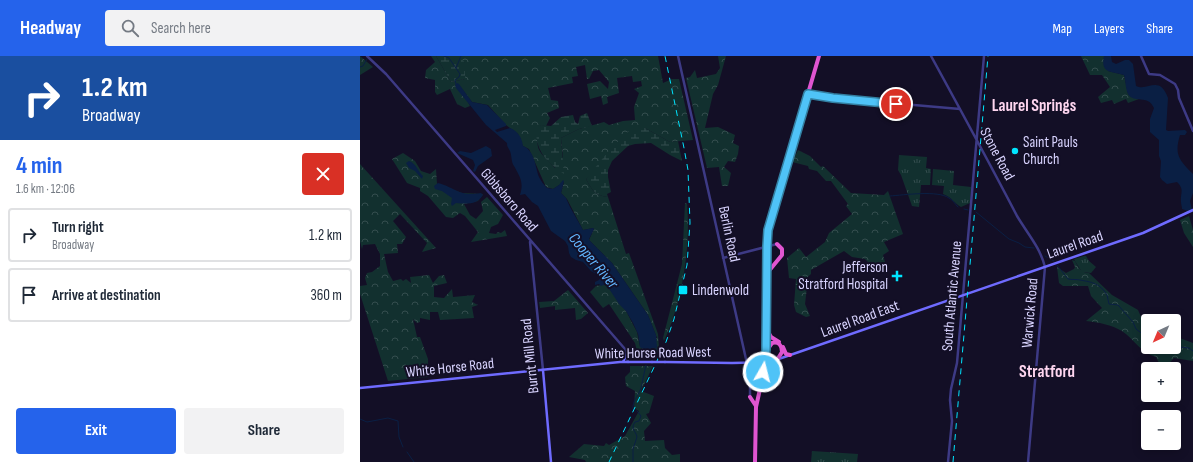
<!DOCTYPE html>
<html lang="en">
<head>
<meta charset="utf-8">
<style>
	:root { --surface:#fff; --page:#f2f2f3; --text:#1f2937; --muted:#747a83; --line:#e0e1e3; --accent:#2563eb }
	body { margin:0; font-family:"Sofia Sans Condensed",sans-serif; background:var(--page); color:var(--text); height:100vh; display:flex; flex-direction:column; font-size:15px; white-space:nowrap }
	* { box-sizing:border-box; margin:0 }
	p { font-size:13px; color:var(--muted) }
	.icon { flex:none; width:22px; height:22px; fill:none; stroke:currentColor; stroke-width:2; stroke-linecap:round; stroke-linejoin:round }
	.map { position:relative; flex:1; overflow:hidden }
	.details { display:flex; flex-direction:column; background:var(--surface); width:360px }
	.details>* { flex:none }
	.banner { background:#1a4fa0; color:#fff; overflow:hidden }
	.needle { width:26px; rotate:224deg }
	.buttons { position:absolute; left:781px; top:258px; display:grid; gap:8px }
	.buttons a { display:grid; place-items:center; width:40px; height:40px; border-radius:4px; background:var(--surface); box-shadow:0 2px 10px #0003; font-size:20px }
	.pin { position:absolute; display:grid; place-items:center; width:34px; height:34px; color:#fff; margin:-17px; border:2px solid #fff; border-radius:50%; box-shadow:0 1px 4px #0007 }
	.me { position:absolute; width:44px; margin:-22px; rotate:8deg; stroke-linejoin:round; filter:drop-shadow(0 0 3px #0008) }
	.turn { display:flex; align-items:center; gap:14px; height:84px; padding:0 16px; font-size:18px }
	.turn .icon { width:52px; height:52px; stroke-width:2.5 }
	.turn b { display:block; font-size:28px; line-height:34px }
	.round { display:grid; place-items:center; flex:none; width:42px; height:42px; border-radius:4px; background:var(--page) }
	.overview { display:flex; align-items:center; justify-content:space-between; height:68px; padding:0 16px }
	h1 { font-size:24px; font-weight:700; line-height:30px; color:var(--accent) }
	.primary-button { display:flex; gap:8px; margin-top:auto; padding:8px 16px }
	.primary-button a { flex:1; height:46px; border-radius:4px; background:var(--accent); color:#fff; font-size:16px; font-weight:700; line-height:46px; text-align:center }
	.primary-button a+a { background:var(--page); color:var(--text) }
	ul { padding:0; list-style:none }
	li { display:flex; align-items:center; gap:12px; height:54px; margin:0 8px 6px; padding:0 8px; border:2px solid var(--line); border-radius:4px }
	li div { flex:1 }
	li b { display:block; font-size:15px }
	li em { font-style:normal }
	header { display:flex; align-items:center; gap:24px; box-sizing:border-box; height:56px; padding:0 20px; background:var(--accent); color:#fff }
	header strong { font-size:19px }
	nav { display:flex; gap:22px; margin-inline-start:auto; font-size:14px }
	.search { width:280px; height:36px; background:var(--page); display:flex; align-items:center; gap:10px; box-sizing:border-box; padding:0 14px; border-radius:4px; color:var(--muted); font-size:15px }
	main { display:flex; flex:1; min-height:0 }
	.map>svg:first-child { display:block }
</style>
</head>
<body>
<header>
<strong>Headway</strong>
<div class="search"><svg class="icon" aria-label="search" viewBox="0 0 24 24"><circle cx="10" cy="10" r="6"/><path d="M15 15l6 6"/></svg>Search here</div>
<nav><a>Map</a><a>Layers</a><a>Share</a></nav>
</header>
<main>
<section class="details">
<div class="banner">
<div class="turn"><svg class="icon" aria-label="right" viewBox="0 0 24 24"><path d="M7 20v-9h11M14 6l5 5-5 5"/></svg><div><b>1.2 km</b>Broadway</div></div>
</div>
<div class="overview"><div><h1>4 min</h1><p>1.6 km · 12:06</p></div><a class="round" style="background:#d93025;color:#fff"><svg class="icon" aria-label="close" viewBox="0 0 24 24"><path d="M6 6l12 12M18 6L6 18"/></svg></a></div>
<ul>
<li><svg class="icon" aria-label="right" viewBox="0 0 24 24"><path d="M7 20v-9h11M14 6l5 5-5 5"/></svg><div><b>Turn right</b><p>Broadway</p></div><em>1.2 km</em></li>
<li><svg class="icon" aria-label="arrive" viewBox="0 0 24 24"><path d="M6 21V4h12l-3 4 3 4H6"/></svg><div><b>Arrive at destination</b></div><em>360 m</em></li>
</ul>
<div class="primary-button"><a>Exit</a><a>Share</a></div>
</section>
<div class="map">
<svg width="833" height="406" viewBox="0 0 833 406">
	<defs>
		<pattern id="forest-crowns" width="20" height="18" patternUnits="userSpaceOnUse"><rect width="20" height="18" fill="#12302f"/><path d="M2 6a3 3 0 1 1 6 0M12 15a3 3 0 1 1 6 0" fill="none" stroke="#344d4e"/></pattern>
		<pattern id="wetland-marsh" width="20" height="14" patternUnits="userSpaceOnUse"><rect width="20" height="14" fill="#12302f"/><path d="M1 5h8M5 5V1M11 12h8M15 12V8" fill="none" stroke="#344d4e"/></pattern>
		<pattern id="park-tufts" width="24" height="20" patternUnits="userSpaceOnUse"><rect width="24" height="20" fill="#12302f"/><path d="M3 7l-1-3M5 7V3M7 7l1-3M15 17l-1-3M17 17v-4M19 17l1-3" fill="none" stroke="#344d4e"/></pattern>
	</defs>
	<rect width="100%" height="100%" fill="#130f26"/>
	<path fill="url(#forest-crowns)" fill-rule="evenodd" d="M0 0 13 11 0 19Z
		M71 0H76L91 26 105 23V7L93 2V0H298L303 27 312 23H319L333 84 310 86 285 72 226 123C233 135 234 139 248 141L266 198 269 197 298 278 299 292 296 302H271L270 297 277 295 275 287 249 248 243 252 230 236 236 230 246 228 266 255 277 276 280 291 297 282 288 259 268 230 252 207 229 184 234 173 233 172 223 174 207 143 201 137 204 126 193 133 186 131 169 93 163 90 158 78 146 69 128 49 112 46 99 29 110 50 105 52 97 48 90 33 77 39 75 36V24L65 22 66 14 75 6ZM225 9 227 23H229L233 15 239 14 249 26 248 33 240 25 227 28 230 43 241 40 243 49 248 47 247 41 259 37 257 22 272 20 273 26 281 25 282 30 274 33 279 37 274 51 275 64 263 65 249 69 244 66 219 73 201 82 203 101 195 112C177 93 174 95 181 69L186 70 190 62 187 57 199 52 198 45 191 44 188 32 213 27 212 21 218 20 216 11Z
		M358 0H366L358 29 353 38 345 72 358 71 375 79 373 87 379 90 378 98 375 106 368 105 364 111 371 117 368 130H362L359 111 347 112 326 22 330 21 335 14 337 22 356 18 360 12Z
		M721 0H744L748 15 764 19 768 38 779 43 768 47 766 43 754 48 752 44 741 47 738 41 750 31 742 19H730Z
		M438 94 450 100 461 111 463 110 491 137 524 139 528 135 543 178 524 186 529 195 523 199 525 206 514 212 505 203 492 201 484 195 451 214V218L443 225 447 231 445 248 450 260 446 261 436 256 434 249 436 223 429 222 427 202 439 192 446 201 465 186 469 177 492 158 486 150 488 148 471 125H466L457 115 449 113 448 110 432 106Z
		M43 97 55 105 61 115 70 118 76 113 77 128 102 137 123 138 118 145 104 148 110 159 116 163 123 155 121 146 127 141 143 159 138 168 131 171 129 177 136 178 138 176 141 177 145 174 147 180 111 186 118 176 105 160 100 157 93 162 86 161 68 140 60 135V132L47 127 32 103Z
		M0 108 76 192 62 196 67 187 40 158 33 165 46 181 42 188H37L38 197 24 198 28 216 33 225 41 223 43 225 46 223 51 227 50 221 69 219 73 227 79 220 84 219 87 227 74 230V241L84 242 92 233 93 241 115 239 112 246 118 249 112 251 114 262 80 264 78 256H70V264L60 262V266L57 267 53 263 57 281H60L68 303V321L28 325 0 238V230L7 229 5 222 7 217 12 216 20 210V198L15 188 3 189 2 193 0 185Z
		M325 147 327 148C331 190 322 247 304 285L303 282 322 208Z
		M829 160 833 174V191L824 177 820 164Z
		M712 204 715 205C718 211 721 217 729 217L752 239 778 254 785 270 788 271V291H814V280L833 287V305L814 302 804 313H800L801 311 796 301C781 297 775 284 762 275 752 269 738 266 726 265L742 252 731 240 728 230H703L699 227 697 211 706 217 714 213 715 211Z
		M208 234 228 257 221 263 216 264 215 252 195 254V250L180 252 179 246 194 245Z
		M270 310H293L281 335 294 340 289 357 286 358 291 367 284 375 285 385 304 384 305 392 312 399 320 398V406H226L225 404 209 401 224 388 244 390 246 387 249 389 265 380 279 355 274 352 275 335 266 330 265 321 270 316Z"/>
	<path fill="url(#wetland-marsh)" d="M76 0H93L94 2 102 3 105 7V23L91 26Z
		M227 57 232 70 219 73 201 82 204 118C187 106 177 97 176 76L181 69 191 70 201 61 213 59 215 66 218 68 220 60Z
		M272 72H285L310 86 318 85 322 105 310 99 291 87 275 88 268 90 252 105 248 114V121L251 136 247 138 248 141C234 139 233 135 226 123L252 91Z"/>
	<path fill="url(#park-tufts)" d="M539 99 567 101 566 112 571 113 570 129H561L559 151 552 150 541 119 538 114Z
		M573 113 594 115 593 129 611 131 610 147 601 151C593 146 593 142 583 138L584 130 572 129Z
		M724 200H726L729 205 736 211 731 217 722 216 715 205 714 203Z
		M452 395 498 398 497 406H451Z"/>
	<path fill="#0a1f44" d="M744 0H751L752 6 756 8 765 4H769L773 8 776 30C788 36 799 18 808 42L806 74 808 75 825 74 827 76 825 79H820C814 99 819 104 833 118V137L830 145 832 153 828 155 822 153C822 151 821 148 821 146 820 137 825 134 817 126L807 128 802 124 800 121 801 105 799 100V84L790 76V63L794 52C788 38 774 48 768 38 765 31 766 25 764 19 752 15 740 18 744 0Z
		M97 27 99 28 112 46 127 49 146 68V70L135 74 137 76 150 72C158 75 162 82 163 90 175 95 175 110 179 121 181 125 184 129 187 132L193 133 199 129 203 124 204 125 201 137 206 142 210 151 223 174 233 172 234 173 229 183 230 185 252 207 288 259 296 279 297 291 286 295 280 291 278 278 273 267 266 255 259 248 246 228 241 230 239 228 235 229V226L239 224 241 221 231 215 223 206 216 204 211 201 209 197 208 190 205 185 191 175 178 150 172 146 165 138 160 139C164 126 160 121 154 110 151 106 152 100 150 95 148 91 147 91 147 87L126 69 96 32 95 29Z
		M126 90 131 93 132 100 118 110 115 116 113 115 115 109 113 104 97 97 100 95 111 97Z
		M49 105C56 107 58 116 63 120L62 123 55 115 49 112 46 107Z
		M78 127C97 132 98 141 121 137L123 139C117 149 107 148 96 147L92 150 91 148 92 142 82 135 75 133 74 130Z"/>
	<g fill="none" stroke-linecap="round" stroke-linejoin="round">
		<path stroke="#0a1f44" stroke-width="1" d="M84 0 89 2 100 18 99 21 95 24 96 28
			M0 11 3 10 7 3
			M96 12 101 0
			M530 140C544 139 578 134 589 142 593 144 595 148 598 151
			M604 153 608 154
			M616 156 649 183 659 187 665 191 674 192
			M685 200 694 205
			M697 209 708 223C712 224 716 223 720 224 731 226 740 227 747 239 748 242 748 245 749 248L758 249 773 266 776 273 788 282
			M814 283 820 291 829 292 833 295
			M292 299 296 295V291
			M273 353C272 345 279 339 281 332 283 324 284 317 286 309
			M0 363 7 366 28 362 38 365 39 381 43 391
			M47 396 54 406
			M273 406V393L277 381C276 375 270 373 275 366L279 365 281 360 277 355"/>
		<path stroke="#3d3a85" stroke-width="2.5" d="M7 0 26 18 265 293 268 306
			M318 0 388 312 390 323V341
			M571 0C600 53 629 106 657 160 667 177 680 191 685 211L668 406
			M781 0 789 18 800 19 815 28 818 34 819 42 833 75
			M448 38 473 42 600 53
			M170 186 183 314
			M363 202 417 188
			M588 406 592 365 590 344 591 333 597 307 624 0"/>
		<path stroke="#6f6bff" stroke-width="2.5" d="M263 306 267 297
			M305 306 372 307 410 306 783 177 833 154
			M183 314 191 406
			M0 332 260 306H292"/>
		<path stroke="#e055d1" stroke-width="4" d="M408 216 422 199V193L417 188
			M407 274 411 281 419 286
			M423 291 426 298 430 299
			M407 294 412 287C419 285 422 290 422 296L417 304
			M390 341 396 350
			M395 406 396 351 402 324 406 294 407 190 408 174 459 0"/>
		<path stroke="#00e5ff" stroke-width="1" stroke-dasharray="6 5" stroke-linecap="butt" d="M249 406 306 286 314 263 327 209 330 167 328 114 324 92 305 0
			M593 406 628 0"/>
		<path stroke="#6f6bff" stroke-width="2.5" d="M292 306H305"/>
	</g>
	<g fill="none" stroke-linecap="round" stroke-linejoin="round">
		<g stroke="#337fa1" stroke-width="10">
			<path id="route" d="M403 316 406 294 407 190 408 174 448 38 473 42 536 48"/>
		</g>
		<use href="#route" stroke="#4fc3f7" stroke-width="7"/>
	</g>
	<g fill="#00e5ff" stroke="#130f26" stroke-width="1.5">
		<circle cx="655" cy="95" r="4"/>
		<path d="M535 214h4v4h4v4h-4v4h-4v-4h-4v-4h4z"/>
		<rect x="318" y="229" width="10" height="10" rx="2"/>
	</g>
	<g text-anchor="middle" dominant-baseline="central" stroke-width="4" stroke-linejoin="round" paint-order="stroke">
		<g font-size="15" fill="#d9d4ff" stroke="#130f26" text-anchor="start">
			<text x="663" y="86">Saint Pauls<tspan x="663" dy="17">Church</tspan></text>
			<text x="528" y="211" text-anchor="end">Jefferson<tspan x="528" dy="17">Stratford Hospital</tspan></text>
			<text x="332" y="234">Lindenwold</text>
		</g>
		<g font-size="15" fill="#d9d4ff" stroke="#130f26">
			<text transform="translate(637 98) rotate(62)">Stone Road</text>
			<text transform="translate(149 144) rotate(49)">Gibbsboro Road</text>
			<text transform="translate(369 178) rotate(78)">Berlin Road</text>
			<text transform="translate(715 189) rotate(-19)">Laurel Road</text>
			<text transform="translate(592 240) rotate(-85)">South Atlantic Avenue</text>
			<text transform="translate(670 257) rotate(-85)">Warwick Road</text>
			<text transform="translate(500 263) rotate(-20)">Laurel Road East</text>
			<text transform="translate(293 297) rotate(-1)">White Horse Road West</text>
			<text transform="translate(170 300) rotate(-96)">Burnt Mill Road</text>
			<text transform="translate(90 312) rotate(-6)">White Horse Road</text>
		</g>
		<g font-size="16" font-style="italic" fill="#62b6ff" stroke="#130f26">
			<text transform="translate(233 205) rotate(50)">Cooper River</text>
		</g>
		<g font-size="17" font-weight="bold" fill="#ffd6f0" stroke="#130f26">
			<text x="674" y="50">Laurel Springs</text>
			<text x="687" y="316">Stratford</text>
		</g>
	</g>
</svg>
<div class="buttons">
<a><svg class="needle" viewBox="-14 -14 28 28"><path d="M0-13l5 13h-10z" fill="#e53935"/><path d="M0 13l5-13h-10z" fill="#747a83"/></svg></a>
<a>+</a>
<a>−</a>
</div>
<div class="pin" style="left:536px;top:48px;background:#d93025"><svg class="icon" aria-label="arrive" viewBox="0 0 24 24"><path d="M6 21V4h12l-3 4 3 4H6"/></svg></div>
<svg class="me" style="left:403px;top:316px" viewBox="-20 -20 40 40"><circle r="17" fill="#4fc3f7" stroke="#fff" stroke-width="3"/><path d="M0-11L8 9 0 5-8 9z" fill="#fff"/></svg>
</div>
</main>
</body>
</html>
